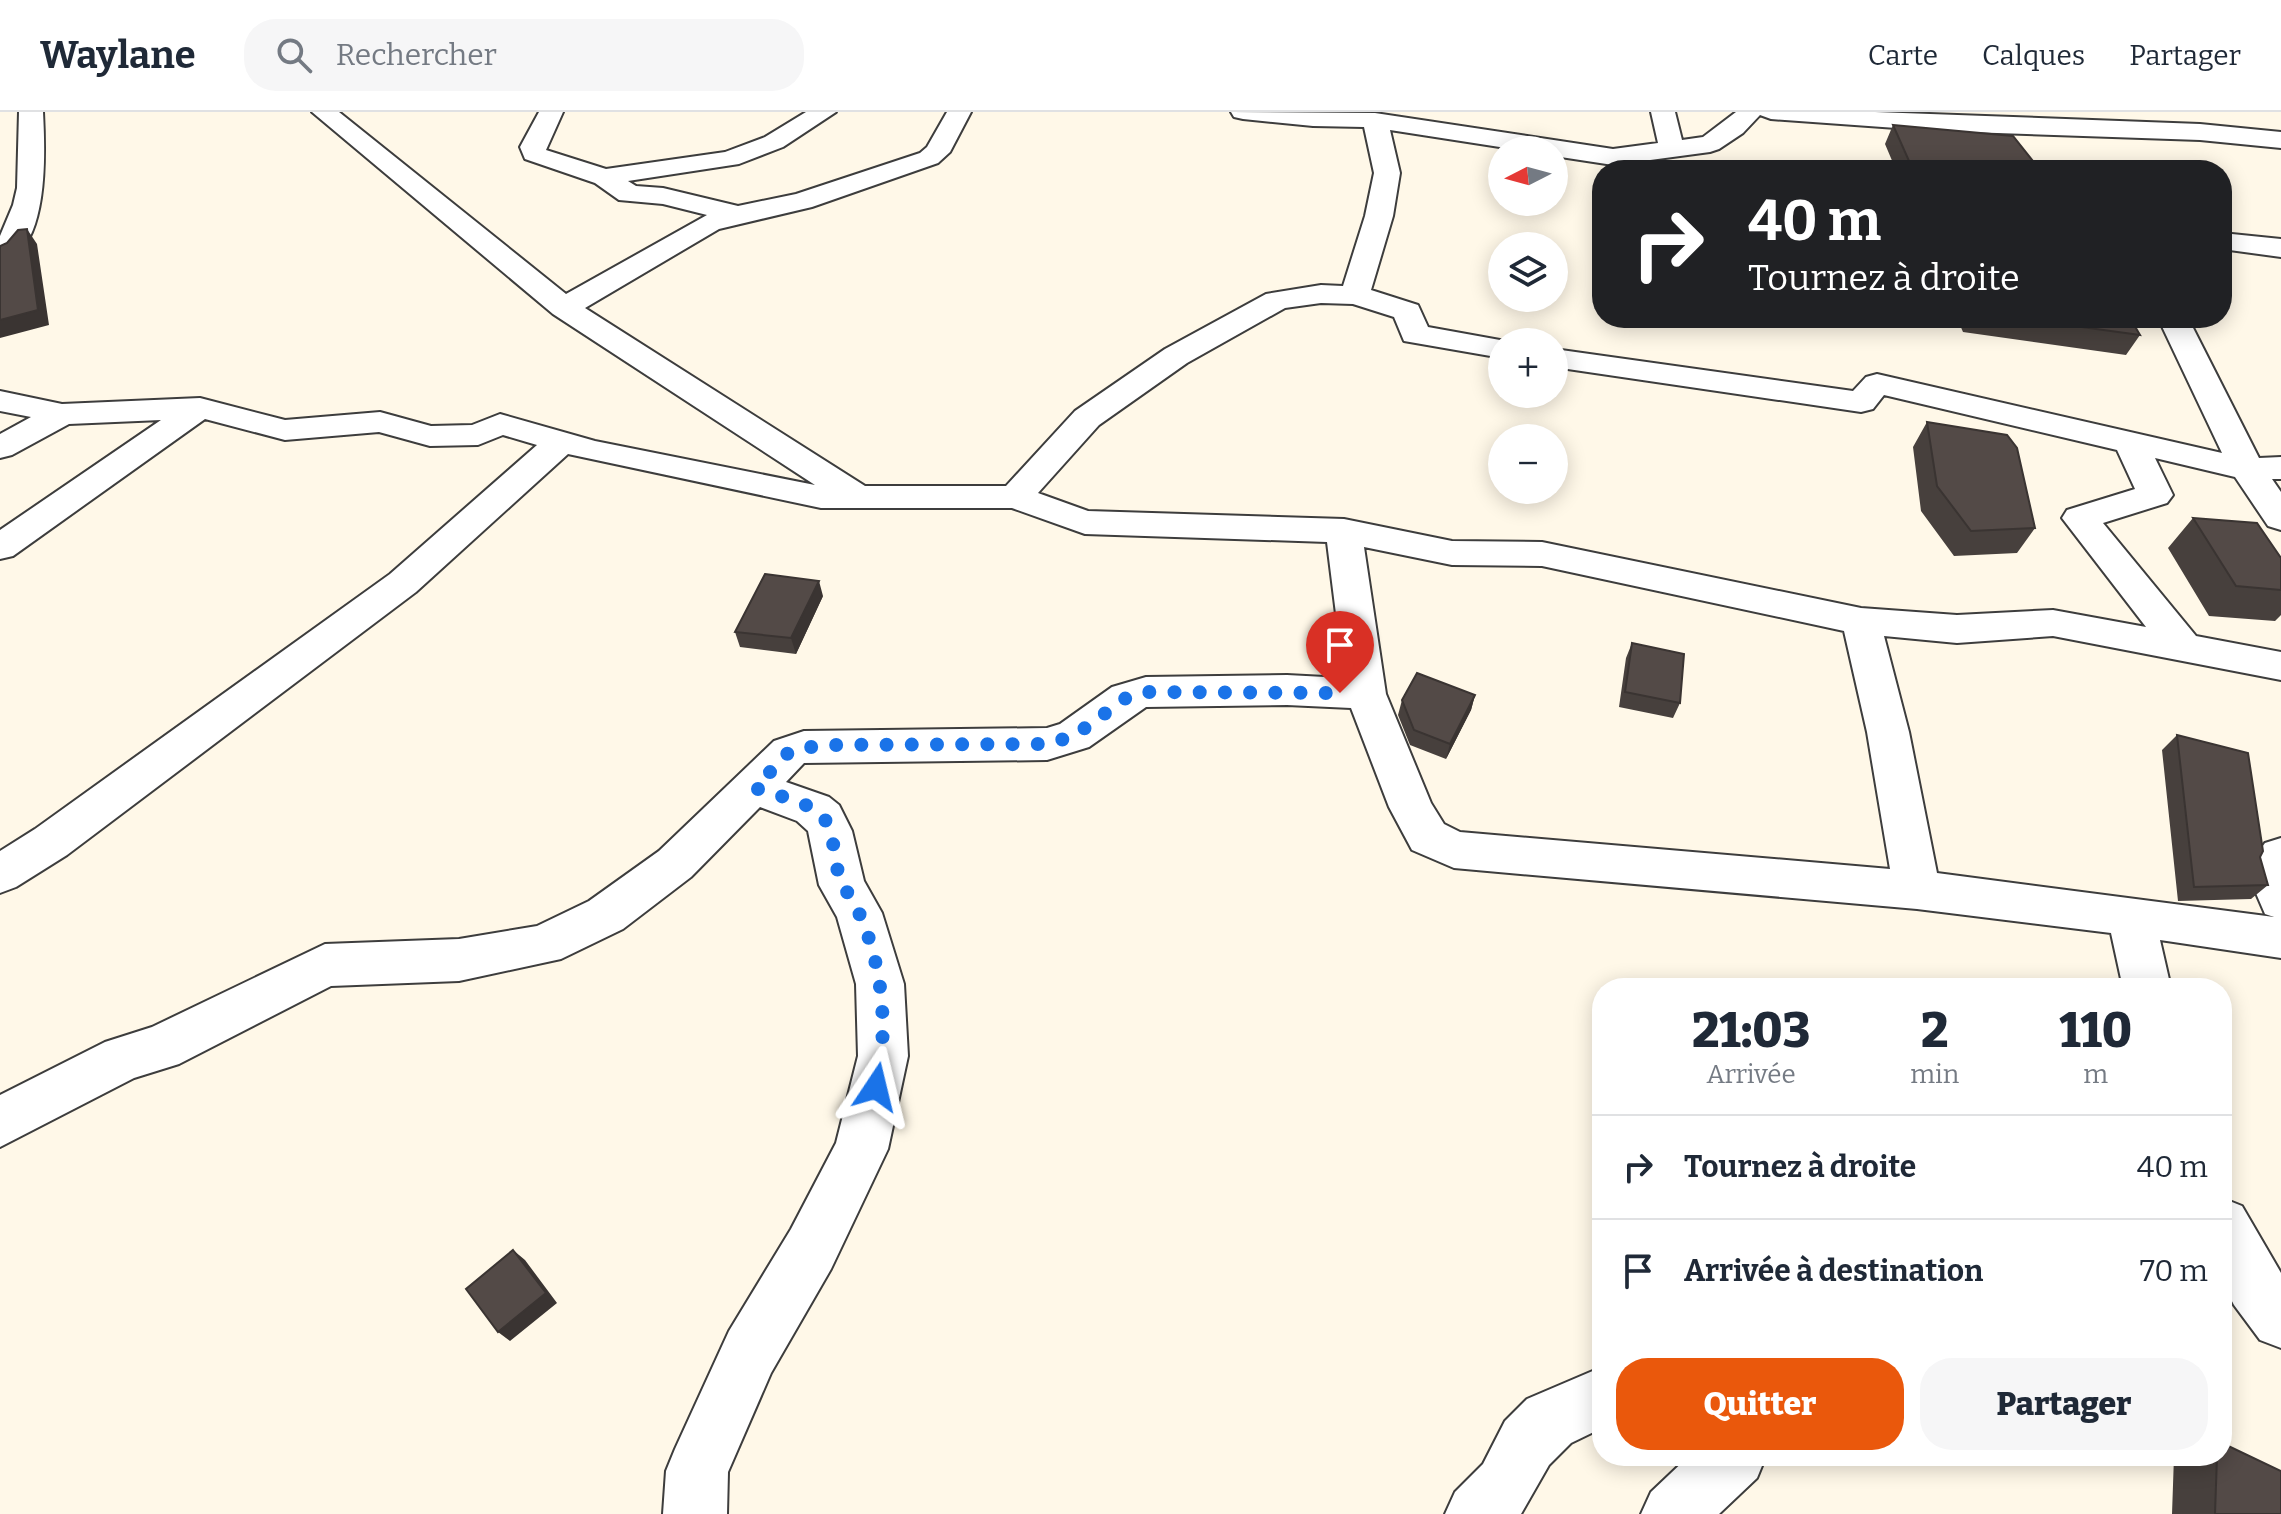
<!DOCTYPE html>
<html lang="fr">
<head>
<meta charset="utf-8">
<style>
	:root { --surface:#fff; --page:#f6f6f7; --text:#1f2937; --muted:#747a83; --line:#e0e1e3; --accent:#ea580c }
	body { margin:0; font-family:Bitter,serif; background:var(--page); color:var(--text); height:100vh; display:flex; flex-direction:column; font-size:30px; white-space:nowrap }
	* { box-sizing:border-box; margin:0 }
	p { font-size:26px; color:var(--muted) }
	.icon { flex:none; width:44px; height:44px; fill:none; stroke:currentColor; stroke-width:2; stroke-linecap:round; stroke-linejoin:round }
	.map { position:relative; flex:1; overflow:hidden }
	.drawer { position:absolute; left:1592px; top:866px; width:640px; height:488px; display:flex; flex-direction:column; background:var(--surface); border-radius:32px; box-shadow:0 4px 20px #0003 }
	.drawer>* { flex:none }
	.banner { position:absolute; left:1592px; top:48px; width:640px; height:168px; border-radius:32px; box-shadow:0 4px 20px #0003; background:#202124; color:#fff; overflow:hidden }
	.needle { width:52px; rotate:264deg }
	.buttons { position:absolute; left:1488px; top:24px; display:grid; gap:16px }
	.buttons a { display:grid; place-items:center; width:80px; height:80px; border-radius:50%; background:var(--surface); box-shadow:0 4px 20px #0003; font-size:40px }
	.pin { position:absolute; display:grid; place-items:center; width:68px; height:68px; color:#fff; margin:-82px -34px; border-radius:50% 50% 50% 0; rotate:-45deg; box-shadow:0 0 8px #0007 }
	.pin .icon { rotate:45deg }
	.me { position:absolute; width:88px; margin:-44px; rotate:10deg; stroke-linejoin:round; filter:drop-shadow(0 0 6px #0008) }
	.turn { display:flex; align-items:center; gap:28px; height:168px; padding:0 24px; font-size:36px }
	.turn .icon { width:104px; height:104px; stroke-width:2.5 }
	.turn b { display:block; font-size:56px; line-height:68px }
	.eta { display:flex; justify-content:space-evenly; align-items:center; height:136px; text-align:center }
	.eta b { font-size:48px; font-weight:800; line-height:56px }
	.cta { display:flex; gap:16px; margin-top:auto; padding:16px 24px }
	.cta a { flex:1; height:92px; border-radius:32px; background:var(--accent); color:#fff; font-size:32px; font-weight:800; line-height:92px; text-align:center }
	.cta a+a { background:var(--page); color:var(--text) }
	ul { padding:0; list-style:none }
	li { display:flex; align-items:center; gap:24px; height:104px; padding:0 24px; border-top:2px solid var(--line) }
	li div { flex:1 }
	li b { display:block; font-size:30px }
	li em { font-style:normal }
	header { display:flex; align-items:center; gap:48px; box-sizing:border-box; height:112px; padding:0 40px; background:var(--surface); border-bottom:2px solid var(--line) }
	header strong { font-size:38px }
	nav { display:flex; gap:44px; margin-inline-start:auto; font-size:28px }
	.search { width:560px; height:72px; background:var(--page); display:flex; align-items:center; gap:20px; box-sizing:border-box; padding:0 28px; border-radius:32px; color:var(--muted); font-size:30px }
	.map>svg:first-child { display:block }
</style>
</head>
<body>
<header>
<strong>Waylane</strong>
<div class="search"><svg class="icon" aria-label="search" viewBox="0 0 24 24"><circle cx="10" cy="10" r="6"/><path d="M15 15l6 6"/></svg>Rechercher</div>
<nav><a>Carte</a><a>Calques</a><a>Partager</a></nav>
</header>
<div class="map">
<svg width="2281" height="1402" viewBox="0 0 2281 1402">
	<rect width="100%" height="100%" fill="#fff8e8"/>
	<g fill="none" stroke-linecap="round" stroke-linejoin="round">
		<g stroke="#3d3d3d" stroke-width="4">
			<path id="minor" d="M19 0H43C45 39 50 139 0 152V124L13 93 17 76Z
				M312 0H339L566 182 707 103 663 92 619 88 595 71 525 47 520 35 539 0H563L546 38 606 57 725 40 765 25 806 0H836L783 35 739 52 628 69 636 74 663 76 738 94 796 82 920 41 927 35 947 0H971L950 40 938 51 812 95 719 117 585 196 865 374H1006L1075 299 1165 237 1266 182 1321 173 1343 174 1365 104 1374 61 1364 15 1313 14 1243 7 1234 5 1231 0 1375 1 1613 37 1658 31 1651 0H1675L1682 28 1703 25 1736 0H1875L2200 12 2281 20V36L2200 28 1938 19 1771 7 1760 3 1743 21 1719 37 1710 40 1613 53 1554 44V38H1519L1390 18 1400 61 1393 104 1371 178 1418 193 1428 215 1511 230H1502V246L1404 229 1394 205 1353 192 1321 191 1285 196 1187 251 1099 313 1038 381 1088 399 1344 407 1452 429 1542 430 1861 496 1957 503 2053 498 2146 515 2062 406 2067 398 2135 377 2117 338 1884 283 1873 297 1861 300 1554 255V237L1853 279 1866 265 1877 262 2222 341 2158 206H2188L2259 346 2281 345V367H2272L2281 380V418L2268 414 2235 365 2155 346 2173 383 2167 391 2103 411 2196 524 2281 540V568L2053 524 1957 531 1884 524 1909 620 1937 761 2274 805 2265 802 2246 758 2265 731 2281 726V846L2160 828 2171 876H2123L2111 821 1917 797 1454 756 1412 738 1389 695 1351 596 1287 593 1146 595 1089 635 1047 648 804 651 786 670 829 685 839 693 852 719 864 769 882 801 904 872 908 944 888 1037 831 1157 771 1261 728 1360 727 1402H663L666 1359 675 1337 729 1219 791 1117 836 1031 858 944 856 872 837 805 819 773 808 719 797 709 760 695 691 765 623 817 561 847 459 869 331 874 179 952 134 966 0 1035V983L105 930 152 915 325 832 459 827 537 814 589 789 659 739 774 629 804 619 1047 616 1060 612 1112 575 1146 565 1287 563 1344 566 1327 430 1085 422 1012 396H821L568 342 416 480 67 743 16 775 0 781V739L35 717 390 462 537 333 503 323 478 333 430 334 379 320 285 328 205 307 13 444 0 447V418L161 308 69 312 12 343 0 346V322L31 305 0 299V279L62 292 200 286 285 308 380 300 431 314 472 313 500 302 595 329 815 373 553 202ZM1364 435 1452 453 1542 454 1844 519 1867 620 1890 757 1460 720 1444 712 1431 691 1386 582Z
				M2222 121 2281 127V145L2222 137Z
				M2222 1086 2242 1094 2281 1161V1236L2260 1228 2234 1193 2222 1170Z
				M1602 1255V1316L1571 1331 1549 1353 1521 1402H1445L1455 1380 1483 1352 1505 1309 1527 1287Z
				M1689 1344H1766L1757 1366 1719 1402H1641L1651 1380Z"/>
		</g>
		<use href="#minor" fill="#fff" fill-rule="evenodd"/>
	</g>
	<path fill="#47403d" d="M1893 13 2040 58H1896L1885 32Z
		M1957 206H2130L2140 223 2126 243 1963 220Z
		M1927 310 2035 416 2017 441 1954 444 1921 399 1913 335Z
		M2193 406 2281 446V503L2275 509 2209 504 2168 436Z
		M823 484 796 542 740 535 735 520Z
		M1632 531 1680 591 1673 606 1619 595 1626 546Z
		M1475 583 1471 598 1446 647 1410 633 1398 603 1402 588Z
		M2177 623 2260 745 2268 773 2251 787 2178 789 2162 638Z
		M2174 1344H2222L2281 1402H2172Z"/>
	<path fill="#3a3432" d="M27 117 37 132 49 213 0 226V208Z
		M819 469 823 484 796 542 791 526Z
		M1475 583 1471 598 1446 647 1450 632Z
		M513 1138 525 1148 557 1191 510 1229 498 1220Z"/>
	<path fill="#534a47" stroke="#3a3432" stroke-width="2" d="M1893 13 2013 24 2040 58H1913Z
		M27 117 38 198 0 208V134L7 131 18 118Z
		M2016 206H2130L2140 223Z
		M1927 310 2007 323 2017 336 2035 416 1971 419 1937 374Z
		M2193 406 2257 411 2281 446V478L2236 474Z
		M765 462 819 469 791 526 735 520Z
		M1632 531 1684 542 1680 591 1625 580Z
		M1417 561 1475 583 1450 632 1414 618 1402 588Z
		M2177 623 2248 641 2263 739 2260 745 2268 773 2194 775Z
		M513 1138 546 1181 498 1220 466 1177Z
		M2222 1331 2281 1359V1402H2215L2217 1344H2222Z"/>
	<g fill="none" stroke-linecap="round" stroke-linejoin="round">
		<path stroke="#1a73e8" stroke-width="14" stroke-dasharray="0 25.2" d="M876 975C889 919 883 854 859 801 853 787 843 777 839 763 833 745 835 718 822 704 808 689 774 683 755 676L789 640 820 633 1047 632 1074 624 1126 586 1146 580 1340 581"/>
	</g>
</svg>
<div class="buttons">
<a><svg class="needle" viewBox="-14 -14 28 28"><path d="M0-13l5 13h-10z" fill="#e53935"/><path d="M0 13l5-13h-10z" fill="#747a83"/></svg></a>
<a><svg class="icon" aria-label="layers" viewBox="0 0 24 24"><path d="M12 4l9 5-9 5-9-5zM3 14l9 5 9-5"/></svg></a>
<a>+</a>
<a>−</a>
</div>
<div class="pin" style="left:1340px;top:581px;background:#d93025"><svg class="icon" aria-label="arrive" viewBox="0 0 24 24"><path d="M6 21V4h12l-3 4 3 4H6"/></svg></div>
<svg class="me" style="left:876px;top:975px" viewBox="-20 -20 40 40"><path d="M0-17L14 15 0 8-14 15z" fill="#1a73e8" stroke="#fff" stroke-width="4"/></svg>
<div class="banner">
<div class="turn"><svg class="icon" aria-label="right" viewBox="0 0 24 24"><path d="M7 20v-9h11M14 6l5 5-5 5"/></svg><div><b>40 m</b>Tournez à droite</div></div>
</div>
<section class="drawer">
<div class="eta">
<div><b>21:03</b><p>Arrivée</p></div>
<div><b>2</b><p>min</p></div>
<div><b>110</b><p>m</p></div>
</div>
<ul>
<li><svg class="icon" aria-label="right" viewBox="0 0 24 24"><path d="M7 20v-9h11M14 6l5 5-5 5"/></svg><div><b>Tournez à droite</b></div><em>40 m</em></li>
<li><svg class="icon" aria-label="arrive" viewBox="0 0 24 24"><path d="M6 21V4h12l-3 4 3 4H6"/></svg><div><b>Arrivée à destination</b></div><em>70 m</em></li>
</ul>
<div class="cta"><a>Quitter</a><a>Partager</a></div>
</section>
</div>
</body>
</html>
